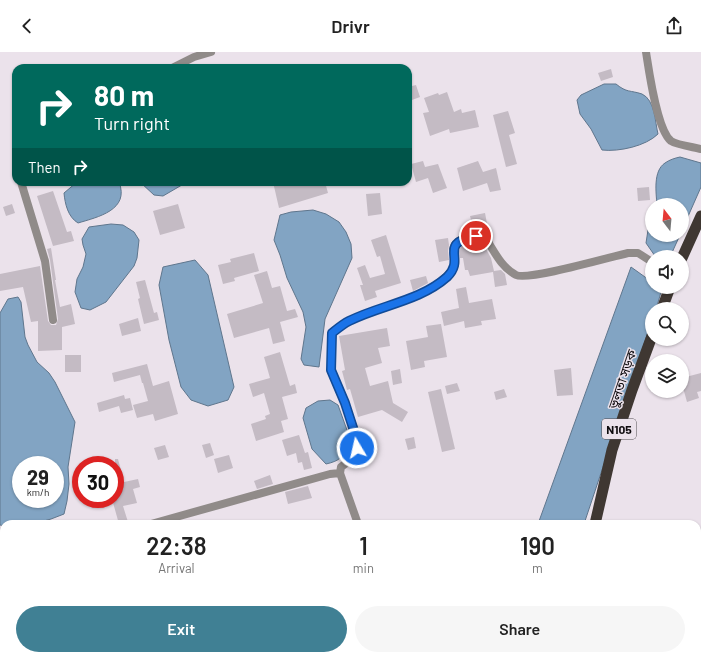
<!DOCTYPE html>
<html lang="en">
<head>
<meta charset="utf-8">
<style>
	:root { --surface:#fff; --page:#f6f6f6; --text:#222; --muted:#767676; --accent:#408094 }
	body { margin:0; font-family:Barlow,"Noto Sans Bengali",sans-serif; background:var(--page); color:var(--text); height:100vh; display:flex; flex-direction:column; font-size:15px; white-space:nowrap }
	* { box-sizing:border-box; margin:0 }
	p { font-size:13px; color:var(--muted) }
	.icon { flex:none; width:22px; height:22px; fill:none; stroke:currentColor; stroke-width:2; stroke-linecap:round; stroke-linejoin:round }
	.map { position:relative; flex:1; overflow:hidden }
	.drawer { position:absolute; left:0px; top:468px; width:701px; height:140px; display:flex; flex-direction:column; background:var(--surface); border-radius:12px 12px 0 0; box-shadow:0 1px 3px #0004 }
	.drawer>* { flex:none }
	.hud { position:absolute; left:12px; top:12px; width:400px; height:122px; border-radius:12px; box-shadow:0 1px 3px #0004; background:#00695c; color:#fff; overflow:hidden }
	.needle { width:26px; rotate:344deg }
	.buttons { position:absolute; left:645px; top:146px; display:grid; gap:8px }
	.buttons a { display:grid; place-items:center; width:44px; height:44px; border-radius:50%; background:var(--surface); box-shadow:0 1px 3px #0004; font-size:20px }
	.speed { position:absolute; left:12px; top:404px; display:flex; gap:8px; font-size:20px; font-weight:700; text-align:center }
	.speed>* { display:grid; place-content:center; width:52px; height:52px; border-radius:50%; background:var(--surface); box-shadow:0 1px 3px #0004; line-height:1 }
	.speed small { font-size:10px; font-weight:400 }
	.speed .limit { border:6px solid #d22; background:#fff; color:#111 }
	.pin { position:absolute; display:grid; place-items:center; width:34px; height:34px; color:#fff; margin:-17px; border:2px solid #fff; border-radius:50%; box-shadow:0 1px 4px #0007 }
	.me { position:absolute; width:44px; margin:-22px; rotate:351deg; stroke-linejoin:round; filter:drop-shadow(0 0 3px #0008) }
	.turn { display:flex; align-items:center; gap:14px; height:84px; padding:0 16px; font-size:18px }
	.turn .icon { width:52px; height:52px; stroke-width:2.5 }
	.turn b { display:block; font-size:28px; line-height:34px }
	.then { display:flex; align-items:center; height:38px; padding:0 16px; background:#0003; gap:8px; font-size:15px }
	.eta { display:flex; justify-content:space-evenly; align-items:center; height:68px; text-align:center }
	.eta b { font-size:24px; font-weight:600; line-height:28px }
	.button { display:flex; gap:8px; margin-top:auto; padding:8px 16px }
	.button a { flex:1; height:46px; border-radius:24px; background:var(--accent); color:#fff; font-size:16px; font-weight:600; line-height:46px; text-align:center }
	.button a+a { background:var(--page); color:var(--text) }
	header { display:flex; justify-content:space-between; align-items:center; height:52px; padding:0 16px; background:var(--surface); font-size:18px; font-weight:600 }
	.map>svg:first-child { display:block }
</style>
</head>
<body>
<header><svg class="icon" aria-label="back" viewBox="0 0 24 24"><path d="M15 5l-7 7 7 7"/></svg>Drivr<svg class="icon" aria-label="share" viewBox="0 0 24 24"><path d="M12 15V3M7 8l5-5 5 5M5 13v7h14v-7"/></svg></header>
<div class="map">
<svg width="701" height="608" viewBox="0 0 701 608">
	<rect width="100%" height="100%" fill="#ebe2eb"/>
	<path fill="#82a4c3" stroke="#5f768d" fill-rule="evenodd" d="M604 32H616C627 41 630 38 642 42 655 48 655 70 658 82 646 94 619 100 602 98L591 77 580 62 577 48 581 43Z
		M680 105 701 111V135L682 178V153H657C656 140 653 119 665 111 669 108 675 106 680 105Z
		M77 130H119C130 158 98 165 78 171 68 165 65 152 64 141Z
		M140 130H187L163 144 154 143Z
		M313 158 326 162 339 170 346 180 351 192 352 206 325 267 319 315 304 313 301 307 306 275 303 260 287 226 280 203 274 188 280 163 291 160Z
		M652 169V183H680L670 205 655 204 646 191 648 178Z
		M111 172 123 173 134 180 139 188 137 206 134 214 106 250 90 258 81 256 75 240 77 227 83 215 86 202 83 193 82 187 89 175Z
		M195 208 208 223 234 335 228 348 208 354 191 348 181 335 169 288 159 233 163 215Z
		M631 215 652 230V235H659L662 237 656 257H652V268L584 472H538Z
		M18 245 21 250 25 285 28 293 37 310 49 321 55 330 75 370 68 415 69 432 67 449 64 462 51 467 33 472H4V474L0 473V261L8 247ZM21 413H55V447H21Z
		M330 348 338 353 352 392C344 404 340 409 326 412L312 397 303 366 306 356 318 349Z
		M296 604H362L360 608H297Z
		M396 604H447L446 608H398Z"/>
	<path fill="#c4bbc4" d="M611 17 613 25 601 29 598 21Z
		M416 33 420 45 412 48 408 35Z
		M447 40 454 60 461 57 462 61 475 58 479 75 450 81 449 77 430 84 423 61 429 60 424 46 438 41 439 43Z
		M508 59 515 81 509 83 517 112 506 115 493 63Z
		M423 109 425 115 438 112 447 136 433 141 428 126 416 130 411 112Z
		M478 109 483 120 496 116 501 138 490 140 487 131 463 139 457 116Z
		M273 130H289L290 134 306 130H325L328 141 279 156Z
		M649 135 650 148 638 149 637 136Z
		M53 139 67 180 71 179 74 189 53 194 37 144Z
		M380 141 382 162 368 164 366 142Z
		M12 152 15 161 6 164 3 155Z
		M178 152 185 176 160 183 153 159Z
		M485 161 488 177 474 179 470 164Z
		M386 183 401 231 375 239 377 245 365 249 360 233H363L357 216 365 213 370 226 385 222 380 204 377 205 371 188Z
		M448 186 449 193 448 199 449 208 439 210 435 188Z
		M482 190 491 206 494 219 501 218 505 222 507 233 495 235 493 220 470 224 468 218H465L463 206H460L459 200 460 196 463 193Z
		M51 196 56 228H55L60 255 71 252 75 272 62 275V298L38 299V269L31 270 23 235 0 239V222L40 214 48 269 51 273H56L58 267 50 208 47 197Z
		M254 201 259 219 234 226 235 229 223 232 218 213 231 210 230 207Z
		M267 219 272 236 280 234 287 259 295 257 298 265 280 270 285 289 273 292 269 276 234 286 227 262 263 251 254 223Z
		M426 224 428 231 413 239 410 228Z
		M145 228 154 261 157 260 159 268 144 272 138 247 140 246 136 230Z
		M466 235 469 251 492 247 496 267 481 269 482 273 465 276 464 269 444 274 441 260 459 256 456 237Z
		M138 266 141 279 122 284 119 272Z
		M441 272 447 305 424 309 425 315 411 318 406 289 428 285 426 274Z
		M387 276 390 294 378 296 382 311 365 316 370 334 388 329 393 351 408 360 402 370 382 358 358 365 350 337 347 338 342 319 345 318 339 284Z
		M280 300 290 334 295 332 297 341 282 345 288 367 281 369 284 380 256 389 251 372 266 367 265 364 270 362 264 341 253 345 249 332 270 326 264 305Z
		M65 303H81V320H65Z
		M147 312 153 334 169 329 178 362 155 369 153 362 137 366 133 353 148 349 143 331H142L140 323 114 330 112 321Z
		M571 316 573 343 557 344 554 318Z
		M400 317 402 331 393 333 391 319Z
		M701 321V339L697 340 699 346 687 350 682 332V326Z
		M457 331 460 339 447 342 445 334Z
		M441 337 455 397 442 400 428 340Z
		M504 337 507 345 496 348 494 340Z
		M124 343 125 347 130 346 133 358 121 361 119 354 99 360 97 351Z
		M299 383 305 401 308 400 312 416 304 418 302 410 298 411 296 401 287 404 282 388Z
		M414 385 416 396 408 398 405 387Z
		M210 391 214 403 206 406 202 393Z
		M165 393 169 405 158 408 154 396Z
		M229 403 233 416 218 421 214 407Z
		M115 407H118L124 430 138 427 140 435 133 437 137 451 123 454 128 470 121 472H119L112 447H115Z
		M270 423 273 432 257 437 254 429Z
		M308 434 312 446 288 452 285 440Z"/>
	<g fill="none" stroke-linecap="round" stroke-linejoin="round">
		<path stroke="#908b89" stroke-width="8" d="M646 0C649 19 657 78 671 89 677 93 693 95 701 97
			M172 16 194 5 211 0
			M16 87V96
			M21 130 45 209 53 268
			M151 472 330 422 340 421
			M358 472 340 421 341 415 349 409 357 396V385L345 351 331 318 332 281C337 277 343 272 349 269 377 255 411 250 437 232 444 227 452 221 455 212 456 207 453 202 453 197 456 184 476 184 485 185 494 199 501 215 516 223 528 229 610 205 628 201H638L652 210
			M104 604 105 608"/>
		<path stroke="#3f3732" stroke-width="11" d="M682 206 701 164
			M662 257 670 235
			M595 472 612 398 632 338 652 284
			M562 608 563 604"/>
	</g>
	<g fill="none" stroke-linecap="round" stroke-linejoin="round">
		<g stroke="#114b97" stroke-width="10">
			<path id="route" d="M357 396 356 385 345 351 331 318 332 281C337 277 343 272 349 269 381 253 420 249 447 225 467 206 436 192 476 184"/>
		</g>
		<use href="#route" stroke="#1a73e8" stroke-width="7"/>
	</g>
	<g text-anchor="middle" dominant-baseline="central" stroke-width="3" stroke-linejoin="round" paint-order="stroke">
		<rect fill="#ebe2eb" stroke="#504c50" stroke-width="1" x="602" y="367" width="34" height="20" rx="3"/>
		<g font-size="12" font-weight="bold" fill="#0e0b0e">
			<text x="619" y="377">N105</text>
		</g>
		<g font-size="13" fill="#0e0b0e" stroke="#ebe2eb">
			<text transform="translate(622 327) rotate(-71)">ভুলতা সড়ক</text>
		</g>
	</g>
</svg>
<div class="buttons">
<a><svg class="needle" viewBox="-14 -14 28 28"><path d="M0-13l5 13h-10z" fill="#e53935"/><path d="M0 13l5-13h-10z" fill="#767676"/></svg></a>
<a><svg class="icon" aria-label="sound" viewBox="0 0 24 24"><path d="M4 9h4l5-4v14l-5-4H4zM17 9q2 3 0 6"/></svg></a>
<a><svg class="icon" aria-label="search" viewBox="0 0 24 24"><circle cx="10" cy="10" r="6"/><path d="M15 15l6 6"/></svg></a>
<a><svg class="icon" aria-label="layers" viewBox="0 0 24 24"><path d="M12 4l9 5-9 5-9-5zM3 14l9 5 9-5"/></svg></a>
</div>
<div class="speed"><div>29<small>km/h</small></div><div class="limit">30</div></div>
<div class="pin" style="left:476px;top:184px;background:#d93025"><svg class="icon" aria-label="arrive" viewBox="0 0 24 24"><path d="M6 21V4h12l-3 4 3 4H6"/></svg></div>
<svg class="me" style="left:357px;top:396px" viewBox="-20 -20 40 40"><circle r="17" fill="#1a73e8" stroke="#fff" stroke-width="3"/><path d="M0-11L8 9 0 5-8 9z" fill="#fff"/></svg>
<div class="hud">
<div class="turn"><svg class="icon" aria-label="right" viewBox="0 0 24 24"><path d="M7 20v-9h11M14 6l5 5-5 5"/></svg><div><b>80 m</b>Turn right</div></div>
<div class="then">Then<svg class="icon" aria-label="right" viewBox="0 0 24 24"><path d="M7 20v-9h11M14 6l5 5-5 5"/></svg></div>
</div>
<section class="drawer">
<div class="eta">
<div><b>22:38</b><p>Arrival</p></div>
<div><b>1</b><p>min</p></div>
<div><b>190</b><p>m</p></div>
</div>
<div class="button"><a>Exit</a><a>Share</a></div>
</section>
</div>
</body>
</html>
